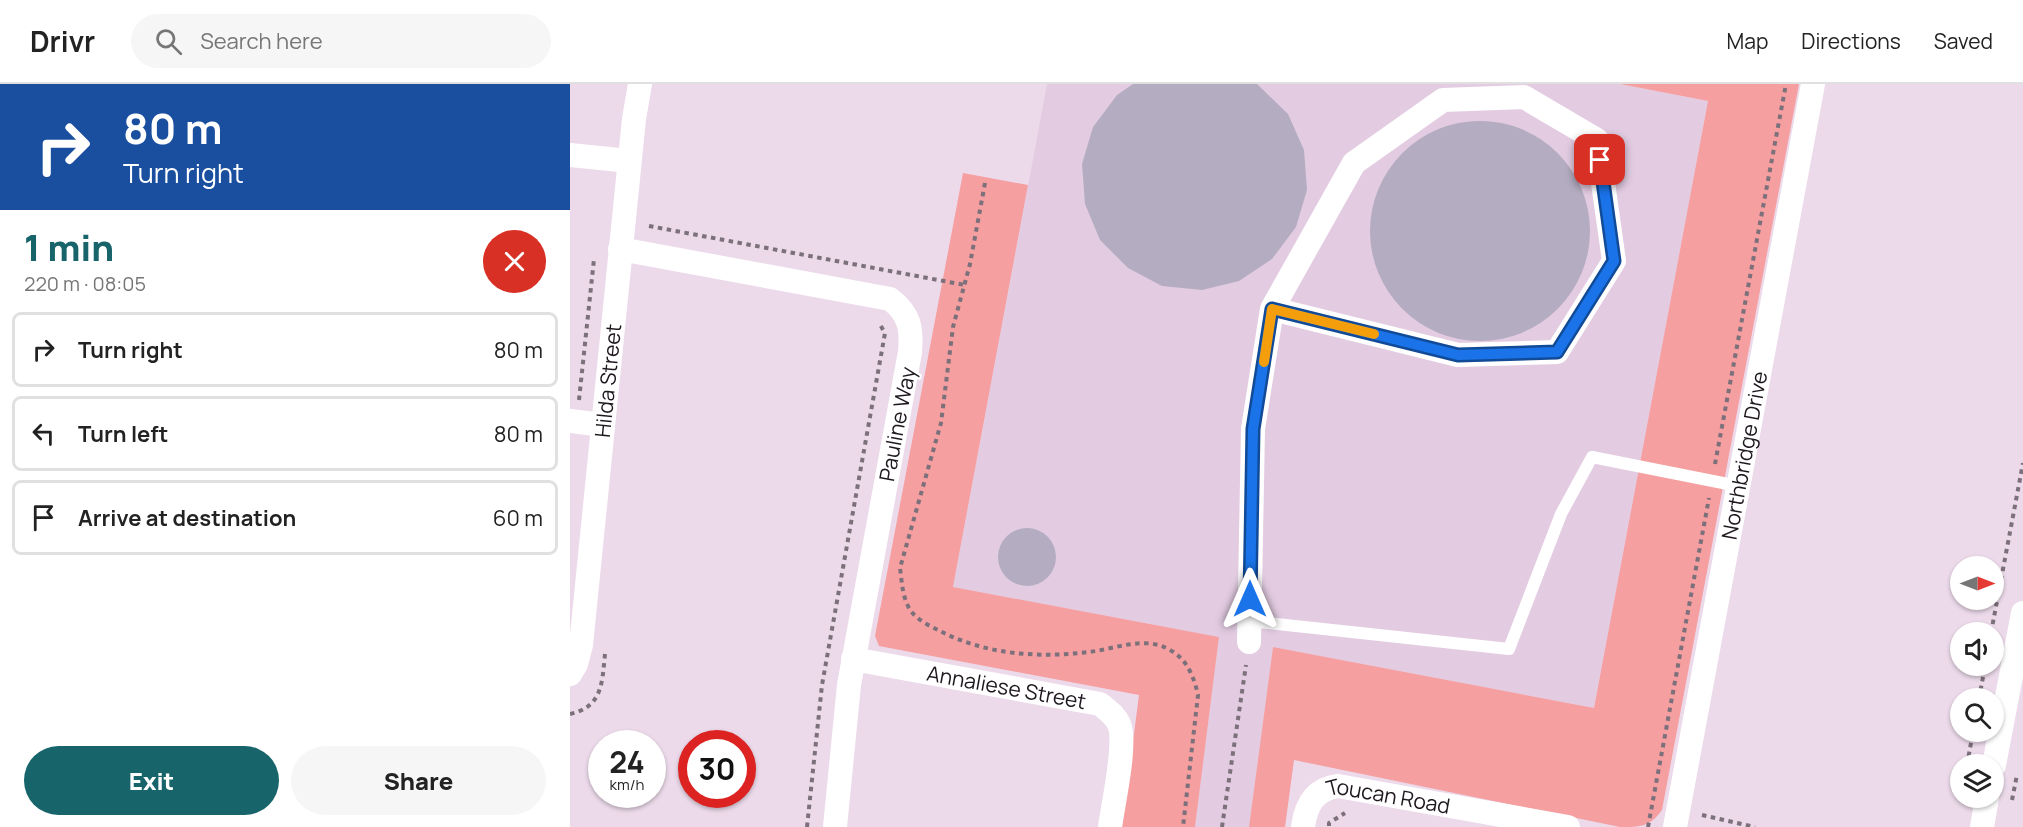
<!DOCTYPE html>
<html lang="en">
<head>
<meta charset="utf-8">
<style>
	:root { --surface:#fff; --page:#f6f6f6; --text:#222; --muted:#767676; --line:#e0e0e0; --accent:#17656b }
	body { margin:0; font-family:Manrope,sans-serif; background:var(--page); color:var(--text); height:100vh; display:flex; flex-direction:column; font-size:22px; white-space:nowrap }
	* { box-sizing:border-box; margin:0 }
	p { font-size:20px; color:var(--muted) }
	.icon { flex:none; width:33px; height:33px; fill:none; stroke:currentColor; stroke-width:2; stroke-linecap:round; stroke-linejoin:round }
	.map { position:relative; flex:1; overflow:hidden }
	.sheet { display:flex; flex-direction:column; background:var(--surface); width:570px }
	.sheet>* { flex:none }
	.top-card { background:#1a4fa0; color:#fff; overflow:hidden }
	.needle { width:39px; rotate:90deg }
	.buttons { position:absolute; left:1380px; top:472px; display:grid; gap:12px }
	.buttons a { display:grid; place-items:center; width:54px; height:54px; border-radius:50%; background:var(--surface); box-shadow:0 2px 4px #0004; font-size:30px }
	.speed { position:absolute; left:18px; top:646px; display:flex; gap:12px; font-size:30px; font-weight:700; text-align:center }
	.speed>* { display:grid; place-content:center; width:78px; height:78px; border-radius:50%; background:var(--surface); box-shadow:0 2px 4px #0004; line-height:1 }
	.speed small { font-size:15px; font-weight:400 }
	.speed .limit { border:9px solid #d22; background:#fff; color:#111 }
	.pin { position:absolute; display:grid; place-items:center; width:51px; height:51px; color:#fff; margin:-26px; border-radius:12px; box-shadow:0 3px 9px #0006 }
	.me { position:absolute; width:66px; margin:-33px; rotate:0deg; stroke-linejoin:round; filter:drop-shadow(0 0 4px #0008) }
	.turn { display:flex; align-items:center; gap:21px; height:126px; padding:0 24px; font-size:27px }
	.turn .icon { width:78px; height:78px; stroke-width:2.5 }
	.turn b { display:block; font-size:42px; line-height:51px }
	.round { display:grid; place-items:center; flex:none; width:63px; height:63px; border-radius:32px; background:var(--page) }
	.summary { display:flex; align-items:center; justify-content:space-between; height:102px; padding:0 24px }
	h1 { font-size:36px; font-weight:800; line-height:45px; color:var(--accent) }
	.button { display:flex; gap:12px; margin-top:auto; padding:12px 24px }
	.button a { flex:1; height:69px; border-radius:36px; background:var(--accent); color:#fff; font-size:24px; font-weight:800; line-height:69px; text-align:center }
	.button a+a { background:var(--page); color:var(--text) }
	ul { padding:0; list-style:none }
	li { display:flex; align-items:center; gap:18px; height:75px; margin:0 12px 9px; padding:0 12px; border:3px solid var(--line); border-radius:9px }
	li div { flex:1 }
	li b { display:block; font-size:22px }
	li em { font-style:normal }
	header { display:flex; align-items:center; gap:36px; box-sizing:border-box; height:84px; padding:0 30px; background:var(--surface); border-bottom:2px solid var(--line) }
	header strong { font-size:28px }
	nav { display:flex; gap:33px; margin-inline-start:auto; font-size:21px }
	.search { width:420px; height:54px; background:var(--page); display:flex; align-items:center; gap:15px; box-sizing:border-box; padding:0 21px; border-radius:33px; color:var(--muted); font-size:22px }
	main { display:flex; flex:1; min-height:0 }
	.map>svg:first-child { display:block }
</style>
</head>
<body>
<header>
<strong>Drivr</strong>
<div class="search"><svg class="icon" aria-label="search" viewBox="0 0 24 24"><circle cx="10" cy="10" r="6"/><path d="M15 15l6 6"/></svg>Search here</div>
<nav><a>Map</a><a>Directions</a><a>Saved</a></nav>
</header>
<main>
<section class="sheet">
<div class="top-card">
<div class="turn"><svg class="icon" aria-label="right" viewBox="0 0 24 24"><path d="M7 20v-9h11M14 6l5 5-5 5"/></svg><div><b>80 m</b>Turn right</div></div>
</div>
<div class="summary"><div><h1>1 min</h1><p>220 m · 08:05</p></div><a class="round" style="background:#d93025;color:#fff"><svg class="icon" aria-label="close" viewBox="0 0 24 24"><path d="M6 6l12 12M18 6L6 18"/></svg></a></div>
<ul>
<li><svg class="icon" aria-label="right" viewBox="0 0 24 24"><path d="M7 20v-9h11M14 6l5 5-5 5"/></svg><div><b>Turn right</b></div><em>80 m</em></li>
<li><svg class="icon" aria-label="left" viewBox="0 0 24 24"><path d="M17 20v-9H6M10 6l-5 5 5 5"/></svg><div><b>Turn left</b></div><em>80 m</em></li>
<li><svg class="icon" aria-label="arrive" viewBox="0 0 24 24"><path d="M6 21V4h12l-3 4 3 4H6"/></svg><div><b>Arrive at destination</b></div><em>60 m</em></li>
</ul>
<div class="button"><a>Exit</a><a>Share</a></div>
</section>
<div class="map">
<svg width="1453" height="743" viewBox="0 0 1453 743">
	<rect width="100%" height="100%" fill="#ecdaea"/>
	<path fill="#e3cce2" d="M477 0H1050L1138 17 1024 624 703 563 679 743H625L649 553 383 503Z"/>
	<path fill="#f59fa1" d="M1050 0H1229L1092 726C1080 743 1070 743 1050 743L724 676 715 743H679L703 563 1024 624 1138 17Z
		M393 89 458 101 383 503 649 553 625 743H552L569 611 309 562 305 552Z"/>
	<path fill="#b4acc0" d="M563 0H687L718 30 734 66 737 106 726 143 702 175 669 197 632 206 592 202 558 184 530 156 515 120 512 80 523 43 547 11Z
		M800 147a110 110 0 1 1 220 0a110 110 0 1 1-220 0Z
		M428 473a29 29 0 1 1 58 0a29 29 0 1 1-58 0Z"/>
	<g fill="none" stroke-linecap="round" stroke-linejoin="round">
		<path stroke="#7c707b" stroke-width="4" stroke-dasharray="4.5 4.5" stroke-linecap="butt" d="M415 99 400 180 383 243 371 339 330 484C332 498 332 511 339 524 346 536 360 542 372 548 418 571 469 574 519 568 546 565 575 551 600 566 617 575 624 593 628 611L613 743
			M79 142 395 201
			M9 316 24 175
			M1145 380 1216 0
			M1421 549 1453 379
			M1409 615 1415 582
			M0 630C33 623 32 598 35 570
			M1397 681 1403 648
			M1442 716 1447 691
			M1132 731 1185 743
			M759 742V739L775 729
			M237 743 252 601 315 249 309 239
			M652 743 676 581
			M1078 743 1139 414"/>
		<path stroke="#fff" stroke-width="12" d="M680 537 939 565 991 430 1022 373 1168 402"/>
		<g stroke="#fff" stroke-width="24">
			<path d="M0 71 59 77"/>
			<path d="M50 165 320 215C340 230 342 245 340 268L279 601 265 743"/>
			<path d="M0 337 33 341"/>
			<path d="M679 558 683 345 702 225 784 79 873 16 954 13 1027 56 1044 177 987 268 888 271 702 225"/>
			<path id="s1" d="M283 575 530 620C537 626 545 631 549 640 557 659 543 720 540 743"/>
			<path id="s2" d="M0 590 6 580 11 561 64 35 70 0"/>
			<path d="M1424 681 1453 529"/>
			<path id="s3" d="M733 743C736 720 745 705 768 702L998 743"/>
			<path id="s4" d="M1105 743 1243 0"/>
			<path d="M1412 743 1417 714"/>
		</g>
	</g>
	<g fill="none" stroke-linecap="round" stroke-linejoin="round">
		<g stroke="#114b97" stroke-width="15">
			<path id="route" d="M680 515 683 345 702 225 888 271 987 268 1044 177 1030 76"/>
		</g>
		<use href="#route" stroke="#1a73e8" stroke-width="10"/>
		<path stroke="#f59e0b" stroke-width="10" d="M694 278 702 225 804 250"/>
	</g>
	<g text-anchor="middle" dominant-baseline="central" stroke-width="4.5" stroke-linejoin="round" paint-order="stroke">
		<g font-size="21" fill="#1e181e" stroke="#fff">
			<text stroke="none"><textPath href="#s2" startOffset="297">Hilda Street</textPath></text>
			<text transform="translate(327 340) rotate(-79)">Pauline Way</text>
			<text stroke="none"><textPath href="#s4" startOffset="378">Northbridge Drive</textPath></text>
			<text stroke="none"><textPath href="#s1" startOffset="156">Annaliese Street</textPath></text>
			<text stroke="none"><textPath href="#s3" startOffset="110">Toucan Road</textPath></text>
		</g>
	</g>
</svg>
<div class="buttons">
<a><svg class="needle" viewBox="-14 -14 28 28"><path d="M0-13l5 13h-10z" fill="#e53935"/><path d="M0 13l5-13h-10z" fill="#767676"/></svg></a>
<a><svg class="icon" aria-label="sound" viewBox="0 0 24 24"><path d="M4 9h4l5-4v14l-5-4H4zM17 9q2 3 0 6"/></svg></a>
<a><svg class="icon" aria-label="search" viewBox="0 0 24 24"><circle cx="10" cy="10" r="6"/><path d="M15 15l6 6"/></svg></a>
<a><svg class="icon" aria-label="layers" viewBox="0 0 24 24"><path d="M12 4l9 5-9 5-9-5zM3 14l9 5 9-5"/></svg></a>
</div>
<div class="speed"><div>24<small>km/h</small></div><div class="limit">30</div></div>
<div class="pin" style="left:1030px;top:76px;background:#d93025"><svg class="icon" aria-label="arrive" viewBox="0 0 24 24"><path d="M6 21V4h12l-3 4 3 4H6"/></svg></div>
<svg class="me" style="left:680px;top:515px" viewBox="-20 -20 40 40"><path d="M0-17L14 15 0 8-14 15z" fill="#1a73e8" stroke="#fff" stroke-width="4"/></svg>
</div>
</main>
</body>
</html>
